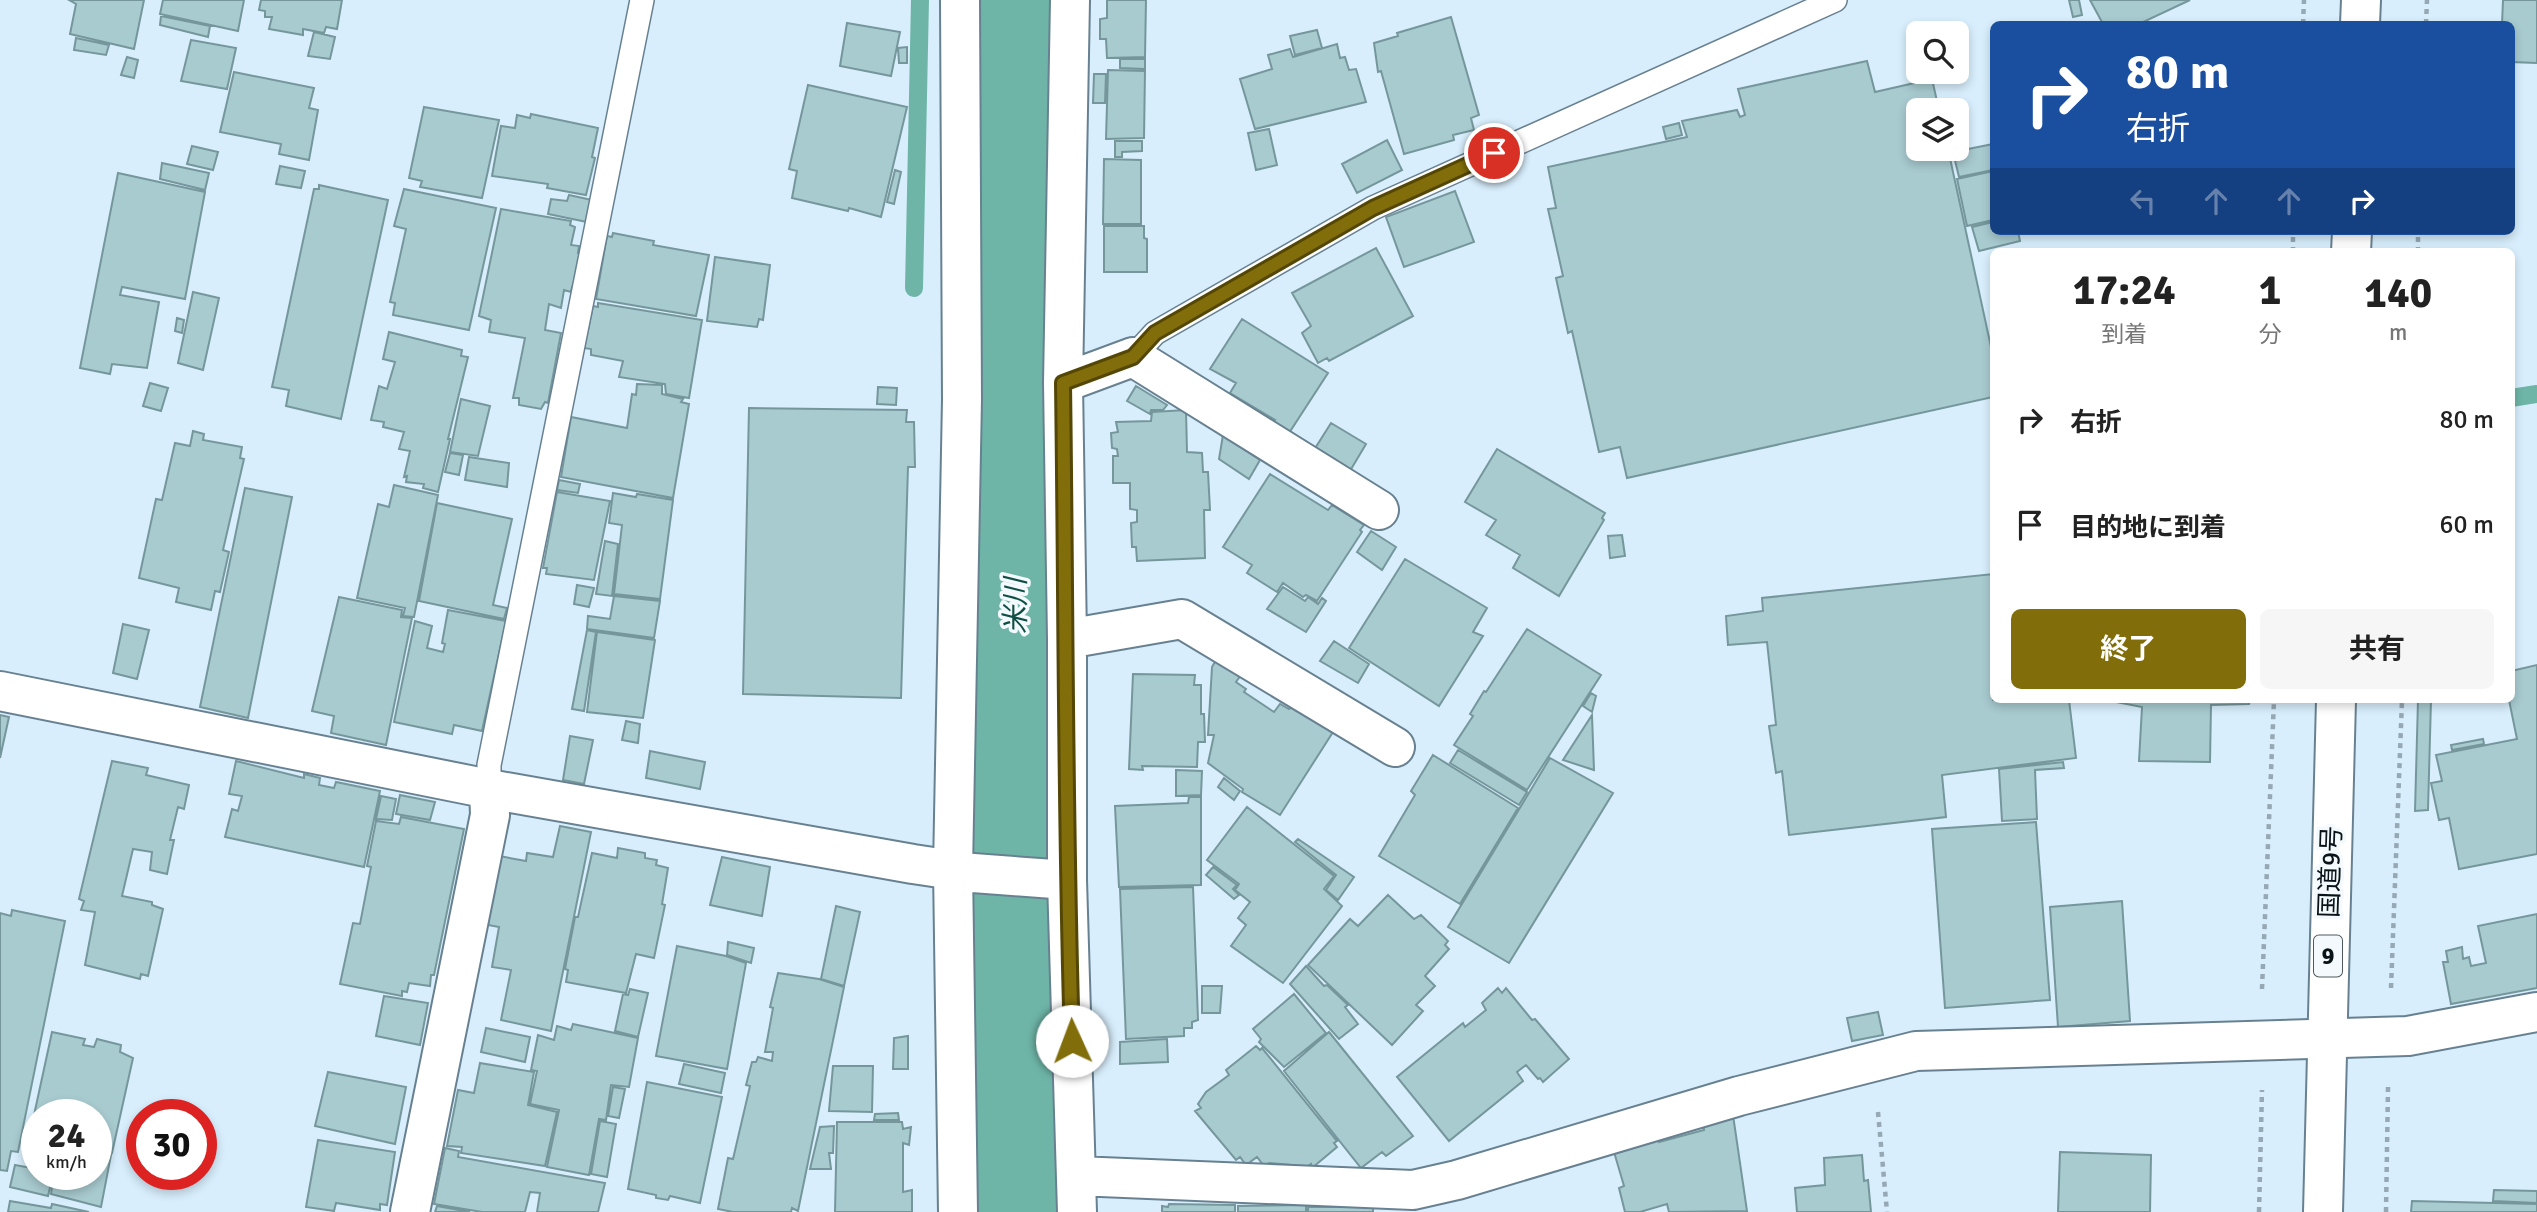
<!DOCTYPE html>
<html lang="ja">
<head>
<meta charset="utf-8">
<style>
	:root { --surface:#fff; --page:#f6f6f6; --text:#222; --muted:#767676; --accent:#816d09 }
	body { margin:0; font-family:Signika,"Noto Sans JP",sans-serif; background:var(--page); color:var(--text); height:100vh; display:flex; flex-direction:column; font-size:26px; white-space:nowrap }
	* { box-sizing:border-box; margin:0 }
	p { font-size:23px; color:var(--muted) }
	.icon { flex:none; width:38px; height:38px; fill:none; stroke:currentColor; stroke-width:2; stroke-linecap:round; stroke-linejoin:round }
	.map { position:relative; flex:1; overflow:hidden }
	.drawer { position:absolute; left:1990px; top:248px; width:525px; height:455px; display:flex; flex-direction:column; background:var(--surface); border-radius:10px; box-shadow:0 4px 10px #0003 }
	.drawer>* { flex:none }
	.guide { position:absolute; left:1990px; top:21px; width:525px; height:214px; border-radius:10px; box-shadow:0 4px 10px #0003; background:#1a4fa0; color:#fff; overflow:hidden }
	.tools { position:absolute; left:1906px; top:21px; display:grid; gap:14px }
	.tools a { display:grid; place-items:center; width:63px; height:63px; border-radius:10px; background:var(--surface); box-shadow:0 4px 10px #0003; font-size:35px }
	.speed { position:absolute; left:21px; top:1099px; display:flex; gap:14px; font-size:35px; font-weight:700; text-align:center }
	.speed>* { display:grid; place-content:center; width:91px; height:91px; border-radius:50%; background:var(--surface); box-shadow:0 4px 10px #0003; line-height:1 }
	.speed small { font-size:18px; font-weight:400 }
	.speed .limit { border:10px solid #d22; background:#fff; color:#111 }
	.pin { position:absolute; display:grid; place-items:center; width:60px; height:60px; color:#fff; margin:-30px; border:4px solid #fff; border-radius:50%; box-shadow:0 2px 7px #0007 }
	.me { position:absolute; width:77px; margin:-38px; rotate:358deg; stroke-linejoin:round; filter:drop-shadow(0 0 5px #0008) }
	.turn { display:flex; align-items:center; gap:24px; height:147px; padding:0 21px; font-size:32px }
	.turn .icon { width:91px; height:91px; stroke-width:2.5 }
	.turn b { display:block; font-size:49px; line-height:60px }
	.lanes { display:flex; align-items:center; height:66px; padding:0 21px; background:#0003; justify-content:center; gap:35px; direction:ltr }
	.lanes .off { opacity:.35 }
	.eta { display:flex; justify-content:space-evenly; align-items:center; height:119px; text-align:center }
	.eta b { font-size:42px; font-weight:700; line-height:49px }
	.cta { display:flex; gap:14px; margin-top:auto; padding:14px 21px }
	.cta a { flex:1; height:80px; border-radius:10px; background:var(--accent); color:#fff; font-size:28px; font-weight:700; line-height:80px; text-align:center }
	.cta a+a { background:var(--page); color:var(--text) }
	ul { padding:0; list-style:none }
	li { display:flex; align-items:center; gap:21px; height:105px; padding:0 21px }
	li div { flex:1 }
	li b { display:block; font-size:26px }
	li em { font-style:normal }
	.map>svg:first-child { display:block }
</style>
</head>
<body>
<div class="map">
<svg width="2537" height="1212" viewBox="0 0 2537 1212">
	<rect width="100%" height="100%" fill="#d8eefc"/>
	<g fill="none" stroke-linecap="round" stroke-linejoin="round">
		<path stroke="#6eb5a7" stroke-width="18" d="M914 288 920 0
			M2511 398 2537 394"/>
		<path stroke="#6eb5a7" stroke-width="105" d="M1005 1212 1010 901 1017 741 1012 359V0"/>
	</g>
	<path fill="#a8cbd0" stroke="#75979c" stroke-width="2" d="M69 0H144L134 49 70 34 76 4Z
		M163 0H244L238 31 160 14Z
		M261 0H342L337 29 326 27 324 33 303 29V35L269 29 272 17H265V11L259 10Z
		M1107 0H1146L1145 57 1107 58 1106 39H1100V19L1107 18Z
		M2069 0H2079L2082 15 2073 17Z
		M2090 0H2190L2139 24H2103Z
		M2503 0H2537V63L2511 62V24H2502Z
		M161 16 210 26 208 37 160 25Z
		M1451 17 1479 115 1471 118 1474 130 1453 135 1454 140 1404 154 1381 71 1378 72 1374 43 1398 36 1397 33Z
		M847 23 900 32 891 76 840 66Z
		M1317 30 1322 48 1295 55 1290 36Z
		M314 32 335 37 330 59 308 56Z
		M76 38 109 45 106 55 74 50Z
		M191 40 236 48 227 89 181 81Z
		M1337 44 1340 58 1345 57 1349 70 1356 69 1366 102 1255 129 1240 79 1272 69 1268 55 1290 49 1293 57Z
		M907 47V63H899L898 48Z
		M127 57 138 60 134 78 121 75Z
		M1120 59H1145V69L1120 68Z
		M1867 61 1875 92 1932 79 1939 110H1918V149H1948L1993 356V397L1627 478 1620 447 1599 452 1572 331 1568 333 1556 278 1563 276 1548 209 1556 208 1548 167 1687 137 1682 121 1737 110 1740 117 1745 115 1738 89Z
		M1108 70 1145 71 1144 138 1106 139Z
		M234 72 314 88 309 108 318 110 309 160 279 154 281 144 220 132Z
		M1094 74H1106L1105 103H1093Z
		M808 85 907 107 881 217 849 208 848 211 792 198 797 171 789 169Z
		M424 107 499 120 482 198 420 187 422 181 409 178Z
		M531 114 598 128 592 157 595 158 586 195 547 188 548 184 492 176 501 126 515 128 517 115 530 118Z
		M1679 123 1682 135 1666 139 1663 127Z
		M1269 129 1277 165 1256 170 1248 133Z
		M1387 140 1402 170 1357 193 1342 164Z
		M1115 141H1142V151L1122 152V157H1115Z
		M1993 144V170L1959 177 1953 152Z
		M192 146 218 152 213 170 187 164Z
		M1104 159 1141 160V224H1103Z
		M162 163 209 173 205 190 160 179Z
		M280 166 305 171 301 188 276 184Z
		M895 170 901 172 894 204 887 202Z
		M1993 171V220L1967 226 1957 179Z
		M118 173 205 192 185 299 122 287 120 295 159 302 147 368 112 364 110 374 80 368Z
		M319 185 388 200 341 419 286 406 289 390 272 387 314 189H319Z
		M404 189 496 208 469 330 393 315 395 303 390 302 406 229 394 226Z
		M1455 191 1474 242 1404 267 1386 217Z
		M569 195 592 200 587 222 548 214 551 199 567 201Z
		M501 209 571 221 570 225 575 227 571 245 579 246 578 253H580L574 287H572L571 292 564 290 561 308 549 304 545 330 561 333 548 403 545 402 541 409 519 405V398H513L525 338 489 332 491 320 479 316Z
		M1993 222V231H2018L2020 241 1979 251 1972 227Z
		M1104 226H1144V238L1147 239V272H1104Z
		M613 233 654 241 653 245 709 255 696 316 596 299 607 236 612 237Z
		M1376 248 1413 316 1329 361 1327 358 1318 363 1302 333 1311 326 1292 293Z
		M715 257 770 265 763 320 759 319 757 327 707 321Z
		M193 292 219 298 203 370 178 363Z
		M598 303 702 320 689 398 666 394 665 384 619 377 623 361 591 355V349L584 348 593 306 598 307Z
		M177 318 184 320 182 333 175 331Z
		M1242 319 1328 373 1289 433 1273 422 1275 420 1230 393 1236 383 1210 369Z
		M389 332 462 350 461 356 468 357 448 439H450L438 492 423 488 424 484 406 482 407 476 404 477 410 451 399 449 404 432 383 427 384 422 371 420 379 386 387 389 395 362 383 359Z
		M150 383 168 388 161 411 143 406Z
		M637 384 662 385V394L683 399 681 402 689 404 673 498 561 477 571 417 627 428 632 394 636 395Z
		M1136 386 1167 405 1163 410H1151L1150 414 1127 401Z
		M878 387 897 388 896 405 877 404Z
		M461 399 490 406 478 456 450 452Z
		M749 408 907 410 906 422H914L915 467H908L901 698 743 694Z
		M1186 410 1187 452 1202 453 1203 472H1208L1210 510H1204L1205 558 1137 561 1136 547H1132L1131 523 1137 522V510L1130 509V483H1113V456H1118L1117 449 1112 448 1111 433 1118 432 1116 422 1151 421 1152 412Z
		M1331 423 1366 444 1350 471 1314 450Z
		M193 431 204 434 203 440 242 447 240 458 244 459 223 550 229 552 220 592 215 591 211 610 176 602 179 588 139 578 156 499 162 500 175 443 190 446Z
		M1223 435 1260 460 1249 479 1219 459Z
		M1497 449 1605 513 1602 518 1604 520 1559 596 1513 568 1520 555 1486 535 1496 520 1465 502Z
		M450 453 463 455 459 475 445 472Z
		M469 457 509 463 507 487 465 480Z
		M1270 474 1328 510 1332 505 1364 525 1360 530 1362 532 1317 601 1306 595 1303 597 1283 583 1277 592 1247 573 1252 565 1223 547Z
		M559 480 580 484 578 493 557 490Z
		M394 485 438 495 414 617 403 616 405 608 357 598 378 504 389 507Z
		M245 488 292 497 248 718 200 707Z
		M557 492 610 501 594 580 546 574 547 568H543Z
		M613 493 636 497 637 494 673 500 660 599 614 594 622 525 609 523Z
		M437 503 512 519 493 605 507 608 504 619 419 601Z
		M1371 531 1396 547 1382 570 1357 552Z
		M1622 535 1625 556 1610 558 1608 536Z
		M605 541 618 544 612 596 596 594Z
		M1405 559 1487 608 1473 632 1483 636 1439 706 1349 648Z
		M1993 574V700H2069L2076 758 1942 775 1946 817 1789 835 1782 771 1776 773 1769 726 1776 725 1767 642 1728 645 1726 616 1763 611 1762 598Z
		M577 585 594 588 589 607 574 604Z
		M1283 587 1305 601 1308 597 1318 604 1322 598 1326 601 1306 632 1267 609Z
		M614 596 660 601 654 638 587 629 588 616 610 619Z
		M339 597 402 610 401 617 412 618 386 745 331 733 334 716 312 711Z
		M448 610 506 621 482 731 454 725 452 734 394 722 415 621 432 626 427 648 443 652 445 644 442 643Z
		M123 624 149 630 137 679 113 673Z
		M1527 629 1601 675 1527 790 1454 745 1473 716 1470 714 1484 691 1486 692Z
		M587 630 596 632 584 711 572 709Z
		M597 632 655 640 643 718 587 712Z
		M1334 641 1369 664 1358 683 1320 661Z
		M1216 660 1241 675 1236 682 1246 689 1244 692 1274 712 1280 704 1289 709 1293 706 1333 732 1280 815 1242 792 1243 789 1208 763 1214 735H1208L1212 667Z
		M2537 665V854L2459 869 2449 818 2439 820 2431 783 2442 781 2436 755 2517 739 2509 700H2511V671Z
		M1133 674 1195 675 1194 685H1201V714H1204L1205 742H1198L1197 767 1142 766 1143 770 1129 769Z
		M1591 693 1596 696 1592 712 1583 706Z
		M2106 700H2250L2249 704 2211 705 2210 762 2139 761 2142 707Z
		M2418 700H2431L2428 810 2415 811Z
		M0 715 9 717 0 758Z
		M1592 715 1594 770 1563 760Z
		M626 721 640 724 638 743 622 740Z
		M570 736 593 740 584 784 563 780Z
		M2483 739 2484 744 2452 750 2451 745Z
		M1458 750 1527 792 1519 805 1450 763Z
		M650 751 705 762 700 789 646 778Z
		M1433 755 1518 808 1460 904 1379 856 1415 795 1411 791Z
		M1550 758 1613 793 1509 963 1448 927Z
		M112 761 148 768 146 775 189 785 184 809 178 807 170 840H174L167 874 150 870 152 852 133 849 122 896 152 902V905L163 909 148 976 141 974 140 979 85 965 95 912 81 910 84 901 79 899Z
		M236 761 304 778V774L320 778 319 785 334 788 336 782 380 791 364 867 225 837 232 809 238 811 242 796 229 794Z
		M2063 762 2064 768 2035 770 2037 819 2002 821 1999 769Z
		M1176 770 1202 771 1201 795 1176 796Z
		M1224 778 1240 791 1234 800 1218 787Z
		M400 795 435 802 430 820 396 814Z
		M381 796 396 799 392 820 376 819Z
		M1189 797H1201V885L1119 887 1115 806 1188 803Z
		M1247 807 1334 876 1324 889 1342 906 1283 983 1231 946 1246 925 1238 918 1250 902 1235 890 1239 884 1207 860Z
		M401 817 464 829 434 975H431L430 986 409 983 407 992 402 991V996L340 984 353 923 360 924 371 867 367 866 376 821 399 824Z
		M2036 822 2050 1000 1945 1008 1932 829Z
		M560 826 591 832 551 1031 501 1020 511 970 492 967 499 927 488 925 499 856 526 861 527 853 553 857Z
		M1298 839 1354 877 1338 900 1326 890 1336 875 1295 842Z
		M618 848 645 853V858L657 860 656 865 668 868 662 904 665 905 654 958 636 954 626 993 566 982 568 970 565 969 575 917H578L592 853 617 858Z
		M722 857 770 867 762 916 710 905Z
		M1213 867 1237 885 1233 889 1239 895 1234 899 1206 875Z
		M1193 887 1198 1020 1192 1022V1028H1184V1036L1126 1039 1120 889Z
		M1388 895 1414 919 1421 915 1448 941 1445 945 1449 949 1425 976 1435 986 1416 1005 1423 1011 1392 1045 1308 965 1350 919 1358 926Z
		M2122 901 2130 1021 2058 1027 2050 907Z
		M836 906 860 912 844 986 821 979Z
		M12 910 65 921 18 1152 11 1151 7 1171 0 1170V913L11 916Z
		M2537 914V988L2451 1004 2443 962H2448L2446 951 2462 947 2463 959 2469 957 2471 966 2486 963 2478 926Z
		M728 942 754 948 751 963 727 955Z
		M677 946 726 956 746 963 727 1069 656 1056Z
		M1306 966 1324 986 1327 985 1348 1005 1345 1007 1358 1024 1339 1039 1290 984Z
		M778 973 819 979 844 987 798 1211 792 1208 791 1212H733L718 1209 728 1158 733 1159 750 1086 746 1085 752 1062H756L758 1057 772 1061 773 1052H765L773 1008 770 1007Z
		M1202 986H1222L1220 1013H1202Z
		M1498 988 1502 993 1506 988 1532 1020 1535 1019 1569 1059 1543 1082 1540 1078 1538 1079 1526 1065 1517 1072 1523 1081 1449 1141 1397 1077 1463 1023 1465 1027 1486 1010 1482 1003Z
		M630 989 648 993 638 1037 615 1031 623 994 628 995Z
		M1294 994 1326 1033 1284 1067 1259 1042 1261 1039 1253 1029Z
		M384 996 428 1003 420 1045 376 1036Z
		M1878 1012 1883 1035 1852 1041 1847 1018Z
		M573 1024 638 1038 629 1087 611 1085 606 1120 599 1119 589 1175 547 1167 559 1110 530 1104 537 1071 531 1070 538 1035 554 1040 557 1026 571 1030Z
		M486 1028 530 1037 525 1062 481 1052Z
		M52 1032 85 1039 83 1045 94 1047 97 1039 121 1045 120 1052 133 1058 112 1153 96 1150V1115H37V1130L31 1129Z
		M1329 1032 1413 1136 1386 1156 1382 1152 1361 1168 1284 1071Z
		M908 1036V1069H893L894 1038Z
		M1167 1039 1168 1062 1120 1064V1042Z
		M1256 1046 1260 1050 1262 1048 1337 1141 1334 1143 1337 1147 1312 1168 1311 1164 1304 1169 1302 1166 1269 1163 1264 1166 1257 1157 1246 1165 1240 1157 1236 1160 1195 1111 1201 1108 1198 1104 1206 1092 1229 1075 1226 1070Z
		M480 1063 534 1072 528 1105 557 1112 545 1166 461 1153 462 1147 447 1146 458 1090 474 1093Z
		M684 1064 725 1073 721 1093 679 1084Z
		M833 1066H873L872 1112 829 1111Z
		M328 1072 406 1087 395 1144 315 1126Z
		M647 1082 722 1097 700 1203 670 1196 668 1200 656 1198V1195L628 1189Z
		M613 1087 625 1089 619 1118 608 1116Z
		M898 1113 899 1120H874L875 1114Z
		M1733 1115 1747 1211 1669 1212 1667 1204 1640 1212H1625L1619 1188 1624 1186 1614 1152 1658 1139 1659 1142 1704 1130 1703 1123Z
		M600 1121 616 1124 607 1177 591 1174Z
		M837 1122H902L903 1129 911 1127 909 1145 903 1143V1192L912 1190V1212H835Z
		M834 1126 833 1153H829L831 1169H810L820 1127Z
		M318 1140 395 1152 387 1205 380 1204V1210L336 1203 334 1211 306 1207Z
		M445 1148 459 1151 458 1157 605 1183 598 1212H537L540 1193 530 1192 525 1212H482L434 1204Z
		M96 1152 111 1155 101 1207 51 1194 54 1174H96Z
		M2060 1152 2151 1155 2150 1212H2058Z
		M1862 1155 1864 1181 1868 1180 1871 1212H1797L1795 1188 1825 1185 1824 1158Z
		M15 1165 37 1169V1174H53L48 1196 10 1187Z
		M2494 1190 2537 1191V1203L2493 1201Z
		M10 1201 51 1208 52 1204 89 1212H8Z
		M2412 1201 2537 1204V1212H2411Z
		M1169 1204 1235 1205V1212H1162V1206L1168 1207Z
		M1306 1205V1212H1238V1206Z
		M437 1206 470 1212H435Z
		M1308 1207H1373V1212H1308Z"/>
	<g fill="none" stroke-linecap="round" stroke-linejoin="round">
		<g stroke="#688191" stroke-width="26">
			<path id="lane" d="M1133 357 1155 333 1373 208 1835 0
				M489 789V765L642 0"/>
		</g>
		<g stroke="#688191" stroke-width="42">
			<path id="street" d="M1070 0 1063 383 1067 639V880L1077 1212
				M1063 383 1133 357 1379 510
				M1067 639 1182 619 1395 747
				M0 691 489 789 913 864 973 873 1067 880
				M1077 1176 1413 1190 1457 1180 1739 1096 1916 1051 2408 1036 2537 1012
				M410 1212 490 815 489 789
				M958 1212 953 869 962 399 960 0"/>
		</g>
		<g stroke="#688191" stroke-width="42">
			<path id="highway" d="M2360 24 2361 0
				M2351 252 2352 231
				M2323 1212 2336 700"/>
		</g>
		<path stroke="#96a8b3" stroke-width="4.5" stroke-dasharray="5 5" stroke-linecap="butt" d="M2303 24 2304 0
			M2426 24 2427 0
			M2293 252V231
			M2418 252V231
			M2391 988 2402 700
			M2262 989 2274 700
			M1878 1112 1887 1212
			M2259 1212 2262 1090
			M2386 1212 2388 1087"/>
		<use href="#lane" stroke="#fff" stroke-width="23"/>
		<use href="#street" stroke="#fff" stroke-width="38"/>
		<use href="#highway" stroke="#fff" stroke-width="38"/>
	</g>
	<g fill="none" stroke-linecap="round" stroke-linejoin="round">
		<g stroke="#544706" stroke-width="18">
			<path id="route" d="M1072 1041C1065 822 1066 603 1063 383L1133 357 1155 333 1373 208 1494 153"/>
		</g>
		<use href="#route" stroke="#816d09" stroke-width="12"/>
	</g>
	<g text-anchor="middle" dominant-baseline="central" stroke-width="7" stroke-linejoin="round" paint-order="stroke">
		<rect fill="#f3f9fc" stroke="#4f585c" stroke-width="2" x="2314" y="935.5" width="28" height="41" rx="5"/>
		<g font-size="24" font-weight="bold" fill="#091318">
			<text x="2328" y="956">9</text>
		</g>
		<g font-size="26" fill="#091318" stroke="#f3f9fc">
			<text transform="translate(2331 872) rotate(-88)">国道9号</text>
		</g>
		<g font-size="28" font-style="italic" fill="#104f45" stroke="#f3f9fc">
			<text transform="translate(1016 606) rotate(-90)">米川</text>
		</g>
	</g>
</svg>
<div class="tools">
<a><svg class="icon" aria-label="search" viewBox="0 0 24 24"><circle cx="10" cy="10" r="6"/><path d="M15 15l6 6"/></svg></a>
<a><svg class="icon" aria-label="layers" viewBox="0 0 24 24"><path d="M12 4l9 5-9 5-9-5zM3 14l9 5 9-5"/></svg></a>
</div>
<div class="speed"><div>24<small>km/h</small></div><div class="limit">30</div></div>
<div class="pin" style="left:1494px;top:153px;background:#d93025"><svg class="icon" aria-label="arrive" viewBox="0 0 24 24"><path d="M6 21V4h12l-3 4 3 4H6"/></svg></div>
<svg class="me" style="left:1072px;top:1041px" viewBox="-20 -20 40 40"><circle r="19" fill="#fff"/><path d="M0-13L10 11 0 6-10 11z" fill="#816d09"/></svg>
<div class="guide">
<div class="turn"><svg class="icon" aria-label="right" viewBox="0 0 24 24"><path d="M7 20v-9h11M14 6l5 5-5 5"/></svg><div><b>80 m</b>右折</div></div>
<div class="lanes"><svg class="icon off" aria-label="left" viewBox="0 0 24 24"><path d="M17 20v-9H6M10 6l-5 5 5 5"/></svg><svg class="icon off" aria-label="ahead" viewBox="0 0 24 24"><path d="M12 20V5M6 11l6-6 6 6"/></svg><svg class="icon off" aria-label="ahead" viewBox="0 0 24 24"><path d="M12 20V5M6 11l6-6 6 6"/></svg><svg class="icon" aria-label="right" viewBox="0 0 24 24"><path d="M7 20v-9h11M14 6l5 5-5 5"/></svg></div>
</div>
<section class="drawer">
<div class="eta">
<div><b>17:24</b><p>到着</p></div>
<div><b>1</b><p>分</p></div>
<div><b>140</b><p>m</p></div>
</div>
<ul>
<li><svg class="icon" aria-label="right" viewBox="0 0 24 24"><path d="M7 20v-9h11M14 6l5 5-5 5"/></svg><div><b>右折</b></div><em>80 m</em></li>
<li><svg class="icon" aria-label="arrive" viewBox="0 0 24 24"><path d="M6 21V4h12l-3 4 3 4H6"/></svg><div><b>目的地に到着</b></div><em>60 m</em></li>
</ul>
<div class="cta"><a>終了</a><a>共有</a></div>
</section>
</div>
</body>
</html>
